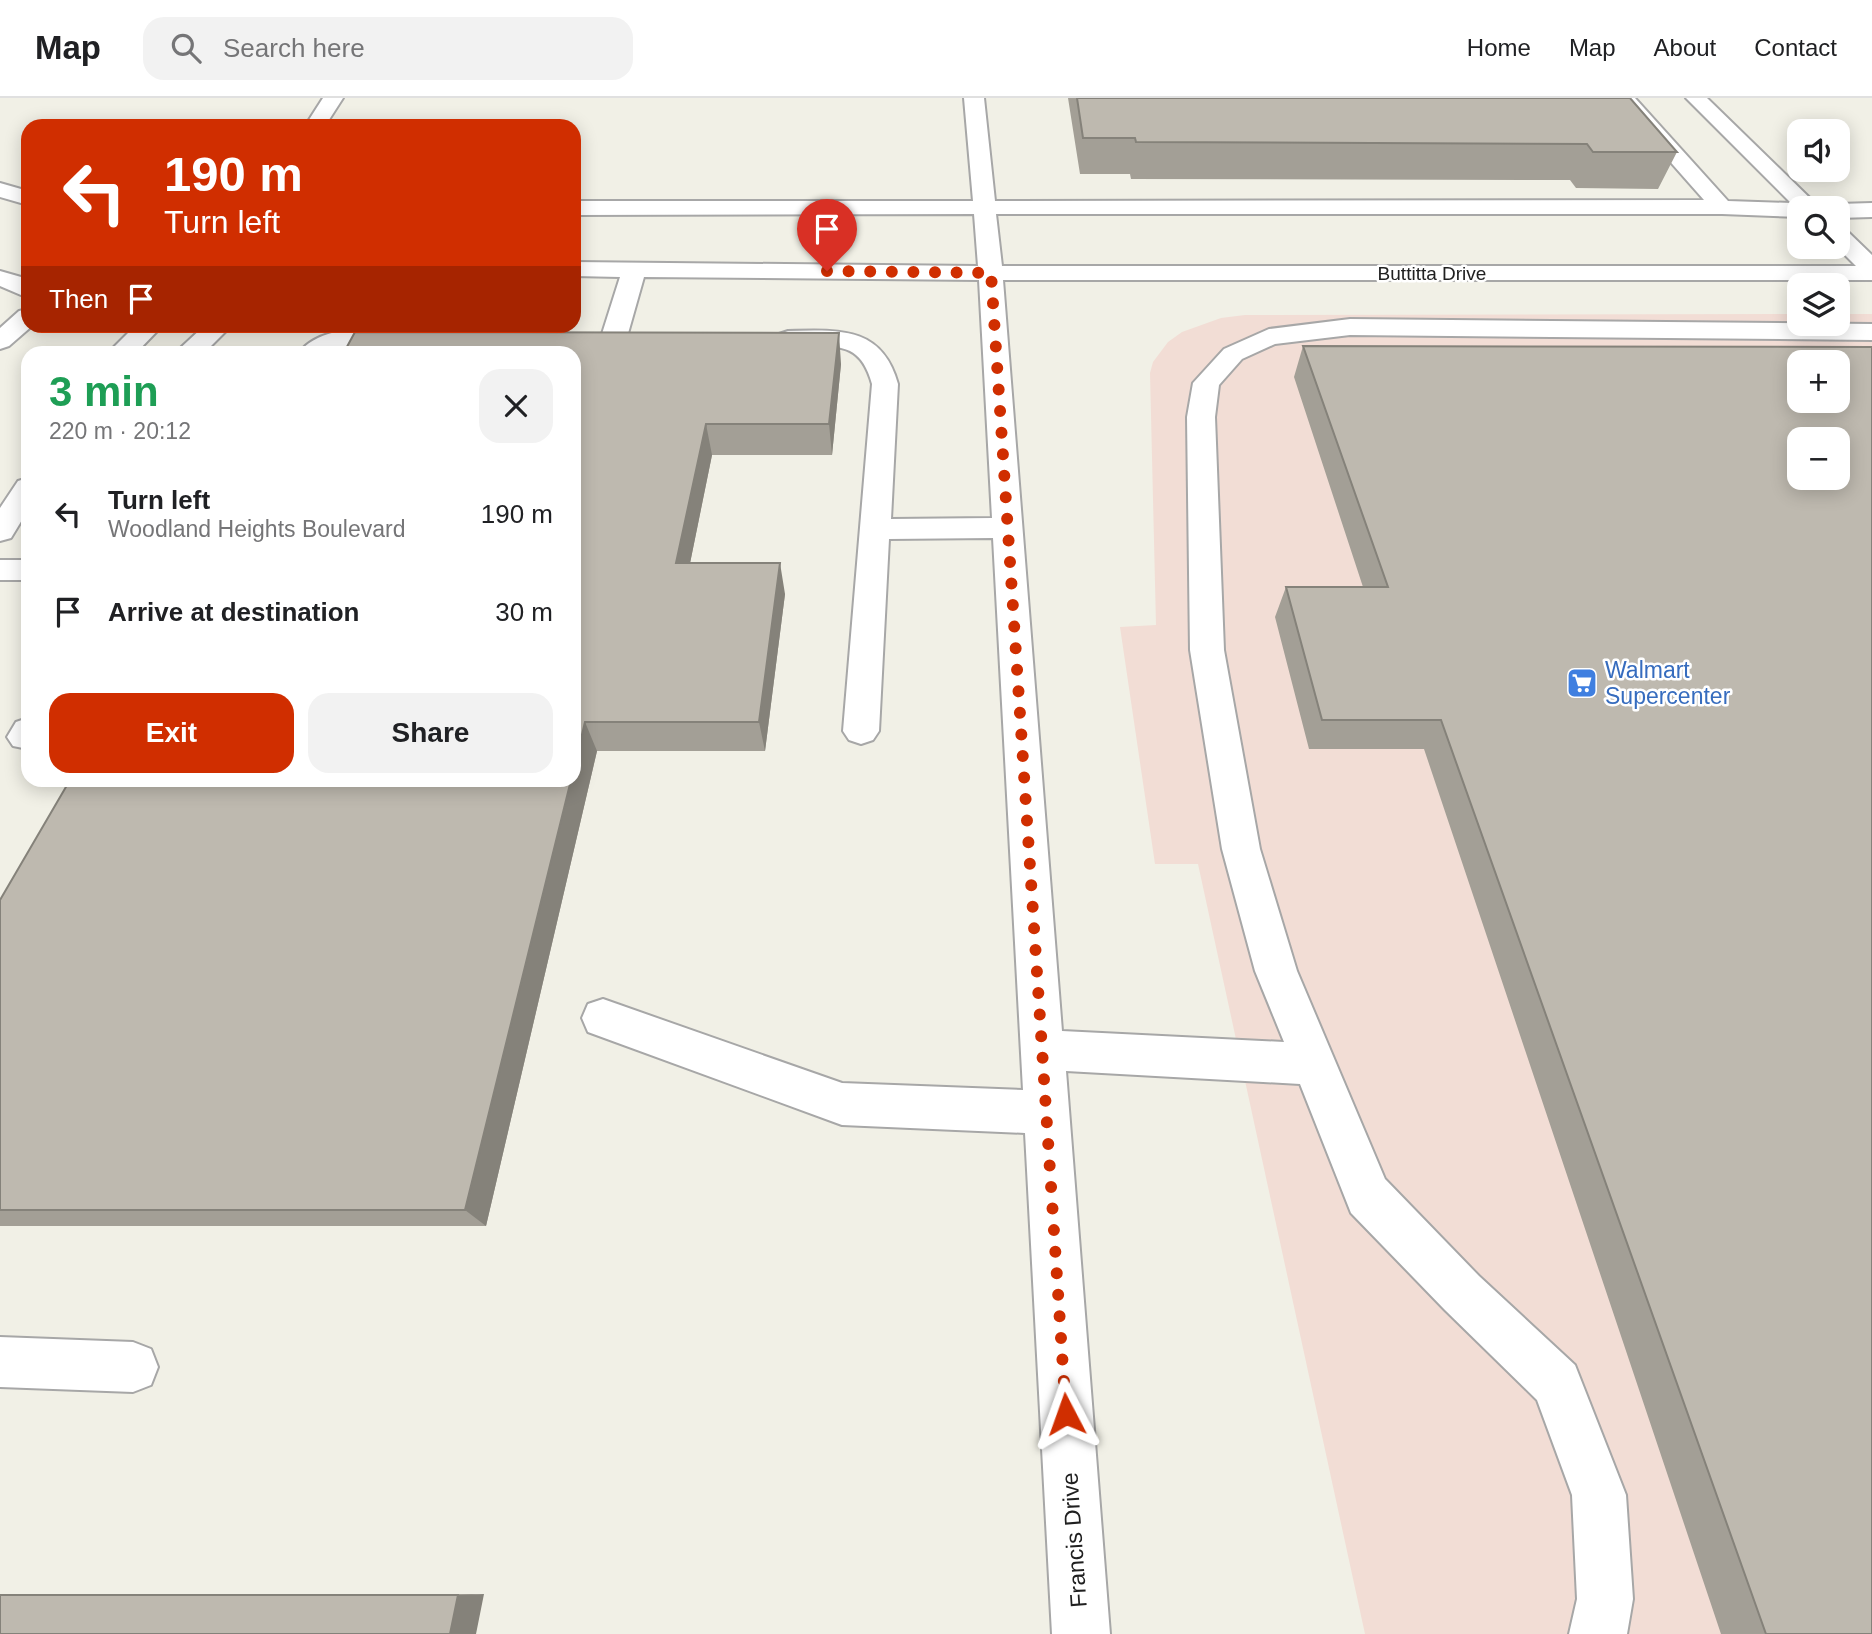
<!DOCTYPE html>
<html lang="en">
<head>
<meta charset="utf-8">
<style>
	:root { --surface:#fff; --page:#f2f2f2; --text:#202124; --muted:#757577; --line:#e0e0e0; --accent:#d02e00 }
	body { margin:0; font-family:Helvetica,sans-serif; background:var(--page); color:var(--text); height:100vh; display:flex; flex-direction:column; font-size:26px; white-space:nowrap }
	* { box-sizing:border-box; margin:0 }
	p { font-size:23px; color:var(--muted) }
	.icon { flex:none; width:38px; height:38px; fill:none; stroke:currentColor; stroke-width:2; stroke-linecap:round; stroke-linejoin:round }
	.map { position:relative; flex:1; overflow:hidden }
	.panel { position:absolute; left:21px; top:248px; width:560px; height:441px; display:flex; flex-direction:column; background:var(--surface); border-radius:21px; box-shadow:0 4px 18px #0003 }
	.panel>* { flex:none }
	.guide { position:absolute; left:21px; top:21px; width:560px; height:214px; border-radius:21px; box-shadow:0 4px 18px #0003; background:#d02e00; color:#fff; overflow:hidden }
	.fabs { position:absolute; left:1787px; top:21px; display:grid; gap:14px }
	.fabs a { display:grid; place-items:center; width:63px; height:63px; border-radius:14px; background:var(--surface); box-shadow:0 4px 18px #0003; font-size:35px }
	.pin { position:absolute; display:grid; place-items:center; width:60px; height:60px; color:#fff; margin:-72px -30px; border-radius:50% 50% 50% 0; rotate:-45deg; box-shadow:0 0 7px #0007 }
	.pin .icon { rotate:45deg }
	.me { position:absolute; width:77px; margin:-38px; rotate:356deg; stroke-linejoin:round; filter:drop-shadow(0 0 5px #0008) }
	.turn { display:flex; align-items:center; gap:24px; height:147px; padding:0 28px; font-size:32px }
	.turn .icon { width:91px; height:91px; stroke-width:2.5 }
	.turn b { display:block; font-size:49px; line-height:60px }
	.then { display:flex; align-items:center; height:66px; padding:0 28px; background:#0003; gap:14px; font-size:26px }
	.round { display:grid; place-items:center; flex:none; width:74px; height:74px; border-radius:21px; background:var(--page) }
	.overview { display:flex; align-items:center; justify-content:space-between; height:119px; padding:0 28px }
	h1 { font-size:42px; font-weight:800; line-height:52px; color:#1e9e55 }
	.button { display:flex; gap:14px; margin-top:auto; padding:14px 28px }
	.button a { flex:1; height:80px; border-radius:21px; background:var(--accent); color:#fff; font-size:28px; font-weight:800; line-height:80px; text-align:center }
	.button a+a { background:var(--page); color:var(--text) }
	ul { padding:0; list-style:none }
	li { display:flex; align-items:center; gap:21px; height:98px; padding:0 28px }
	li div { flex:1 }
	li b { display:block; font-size:26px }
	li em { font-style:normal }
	header { display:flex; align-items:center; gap:42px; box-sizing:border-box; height:98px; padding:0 35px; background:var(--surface); border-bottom:2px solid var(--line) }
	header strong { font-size:33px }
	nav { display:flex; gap:38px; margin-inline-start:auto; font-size:24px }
	.search { width:490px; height:63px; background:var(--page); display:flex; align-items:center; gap:18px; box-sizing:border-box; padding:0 24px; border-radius:21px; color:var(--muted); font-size:26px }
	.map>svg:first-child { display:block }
</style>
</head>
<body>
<header>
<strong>Map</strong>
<div class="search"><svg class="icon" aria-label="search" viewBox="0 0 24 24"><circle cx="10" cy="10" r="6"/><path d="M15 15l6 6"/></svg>Search here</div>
<nav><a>Home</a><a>Map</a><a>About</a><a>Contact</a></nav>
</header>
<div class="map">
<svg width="1872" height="1536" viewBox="0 0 1872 1536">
	<rect width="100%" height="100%" fill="#f1f0e6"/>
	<path fill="#f2ddd5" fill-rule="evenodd" d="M1799 216V226H1838V216H1872V1536H1365L1198 766H1155L1120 529 1156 527 1150 275 1153 264 1168 244 1182 234 1221 220 1245 217ZM1799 264H1838V303H1799ZM1799 341H1838V380H1799Z"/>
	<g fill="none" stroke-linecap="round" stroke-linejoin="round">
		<g stroke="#a7a7a7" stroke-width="4">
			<path id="minor" d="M323 0H343L325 28H305Z
				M964 0H984L995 103 1704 102 1614 0H1635L1728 103 1791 105 1686 0H1707L1820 110H1799V119L1722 116H996L1002 168H1856L1837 149 1838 130 1846 132 1872 157V182H1003L1062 933 1284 944 1255 873 1222 751 1190 552 1187 319 1193 285 1224 251 1269 231 1350 221 1872 226V242L1350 237 1275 246 1242 261 1219 287 1215 319 1224 552 1260 751 1297 873 1385 1081 1479 1178 1575 1267 1626 1397 1633 1501 1627 1536H1569L1577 1501 1572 1397 1537 1302 1445 1212 1351 1115 1300 986 1066 973 1110 1536H1052L1025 1035 842 1027 588 934 582 920 588 906 603 901 842 985 1023 992 993 440 889 441 879 633 873 642 861 646 849 642 843 633 872 286C857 230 820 257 779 246L775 241 779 236 788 233C839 232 882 228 898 286L891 421 992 420 979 182 644 179 627 239 623 244H605L601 239 620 179 574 178V164L978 168 974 116 574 117V103H973Z
				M0 85 28 93V107L0 99Z
				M1872 105V119L1838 120V110H1829L1838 106Z
				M0 173 28 181V200L0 188Z
				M28 211V228H32L9 248 0 251V230L19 213Z
				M135 228H162L135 256H107Z
				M204 228H231L203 256H174Z
				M393 230 415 233 419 238 415 243 357 246 329 256H298C317 229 365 229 393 230Z
				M28 380V412L11 440 0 443V410L18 383Z
				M0 462H28V482H0Z
				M28 620V651L13 648 7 639 16 624Z
				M0 1239 133 1244 151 1251 158 1269 151 1287 133 1294 0 1289Z"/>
		</g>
		<use href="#minor" fill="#fff" fill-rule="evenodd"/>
	</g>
	<path fill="#a39f96" d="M1068 0H1630L1677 54 1658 91 1576 90 1570 82 1131 81 1130 76H1080Z
		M1303 248 1872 1536H1721L1424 651H1309L1275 519 1286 489H1363L1294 279Z
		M574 256 841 266 832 357H712L690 465 785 496 765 653H597L486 1128H0V802Z
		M0 1496H484L0 1536Z"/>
	<path fill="#85827a" d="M839 235 841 266 832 357 829 326Z
		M706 326 712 357 684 495 676 465Z
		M780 465 785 496 765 653 759 624Z
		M585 624 597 653 486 1128 465 1112 571 682H574V670Z
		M484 1496 476 1536H450L458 1497Z"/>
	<path fill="#beb9af" stroke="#85827a" stroke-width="2" fill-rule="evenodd" d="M1077 0H1630L1677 54H1593L1587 46 1136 44 1135 40H1083Z
		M355 234 839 235 829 326H706L676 465H780L759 624H585L574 670V256H343Z
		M1303 248 1872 249V1536H1766L1441 622H1322L1286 489H1388ZM1799 264H1838V303H1799ZM1799 341H1838V380H1799Z
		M70 682H571L465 1112H0V802Z
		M0 1497H458L450 1536H0Z"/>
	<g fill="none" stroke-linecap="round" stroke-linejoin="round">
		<path stroke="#d02e00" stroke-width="12" stroke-dasharray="0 21.6" d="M827 173 991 175 1066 1316"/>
	</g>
	<defs>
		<g id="supermarket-square" transform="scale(1.575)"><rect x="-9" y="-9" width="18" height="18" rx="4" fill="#3f7fe0" stroke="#fff"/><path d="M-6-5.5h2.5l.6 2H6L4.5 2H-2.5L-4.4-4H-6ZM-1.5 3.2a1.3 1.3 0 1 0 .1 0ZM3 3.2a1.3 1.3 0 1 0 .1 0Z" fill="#fff"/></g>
	</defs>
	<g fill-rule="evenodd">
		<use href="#supermarket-square" x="1582" y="585"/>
	</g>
	<g text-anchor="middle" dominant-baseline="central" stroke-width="5" stroke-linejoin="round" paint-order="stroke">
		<g font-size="19" fill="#202020" stroke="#fff">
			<text x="1432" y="175">Buttitta Drive</text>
		</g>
		<g font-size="23" fill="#366cbe" stroke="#fff" text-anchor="start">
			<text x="1605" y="572">Walmart<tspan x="1605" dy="26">Supercenter</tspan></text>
		</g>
		<g font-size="23" fill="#202020" stroke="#fff">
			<text transform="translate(1074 1442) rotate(-94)">Francis Drive</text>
		</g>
	</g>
</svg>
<div class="fabs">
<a><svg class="icon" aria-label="sound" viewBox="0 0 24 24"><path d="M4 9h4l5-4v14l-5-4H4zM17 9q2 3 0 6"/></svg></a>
<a><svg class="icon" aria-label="search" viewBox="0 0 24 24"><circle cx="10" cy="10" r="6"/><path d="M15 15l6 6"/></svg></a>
<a><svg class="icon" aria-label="layers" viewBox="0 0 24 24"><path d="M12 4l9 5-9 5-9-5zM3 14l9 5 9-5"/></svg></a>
<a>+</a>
<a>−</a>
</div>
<div class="pin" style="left:827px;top:173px;background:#d93025"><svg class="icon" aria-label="arrive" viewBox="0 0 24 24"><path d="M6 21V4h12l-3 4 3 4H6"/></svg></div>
<svg class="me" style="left:1066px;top:1316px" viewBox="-20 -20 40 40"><path d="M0-17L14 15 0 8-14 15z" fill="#d02e00" stroke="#fff" stroke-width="4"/></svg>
<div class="guide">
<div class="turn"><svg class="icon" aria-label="left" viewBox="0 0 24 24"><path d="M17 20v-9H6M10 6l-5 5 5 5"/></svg><div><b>190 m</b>Turn left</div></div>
<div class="then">Then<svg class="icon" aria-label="arrive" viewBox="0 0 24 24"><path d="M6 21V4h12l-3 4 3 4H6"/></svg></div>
</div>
<section class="panel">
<div class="overview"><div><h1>3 min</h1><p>220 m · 20:12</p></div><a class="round"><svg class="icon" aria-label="close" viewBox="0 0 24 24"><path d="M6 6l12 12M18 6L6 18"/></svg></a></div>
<ul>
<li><svg class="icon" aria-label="left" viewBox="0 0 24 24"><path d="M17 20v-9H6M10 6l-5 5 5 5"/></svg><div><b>Turn left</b><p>Woodland Heights Boulevard</p></div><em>190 m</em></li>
<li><svg class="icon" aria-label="arrive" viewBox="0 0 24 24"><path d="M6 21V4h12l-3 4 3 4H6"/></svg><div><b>Arrive at destination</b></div><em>30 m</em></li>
</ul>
<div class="button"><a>Exit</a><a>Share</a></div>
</section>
</div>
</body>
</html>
